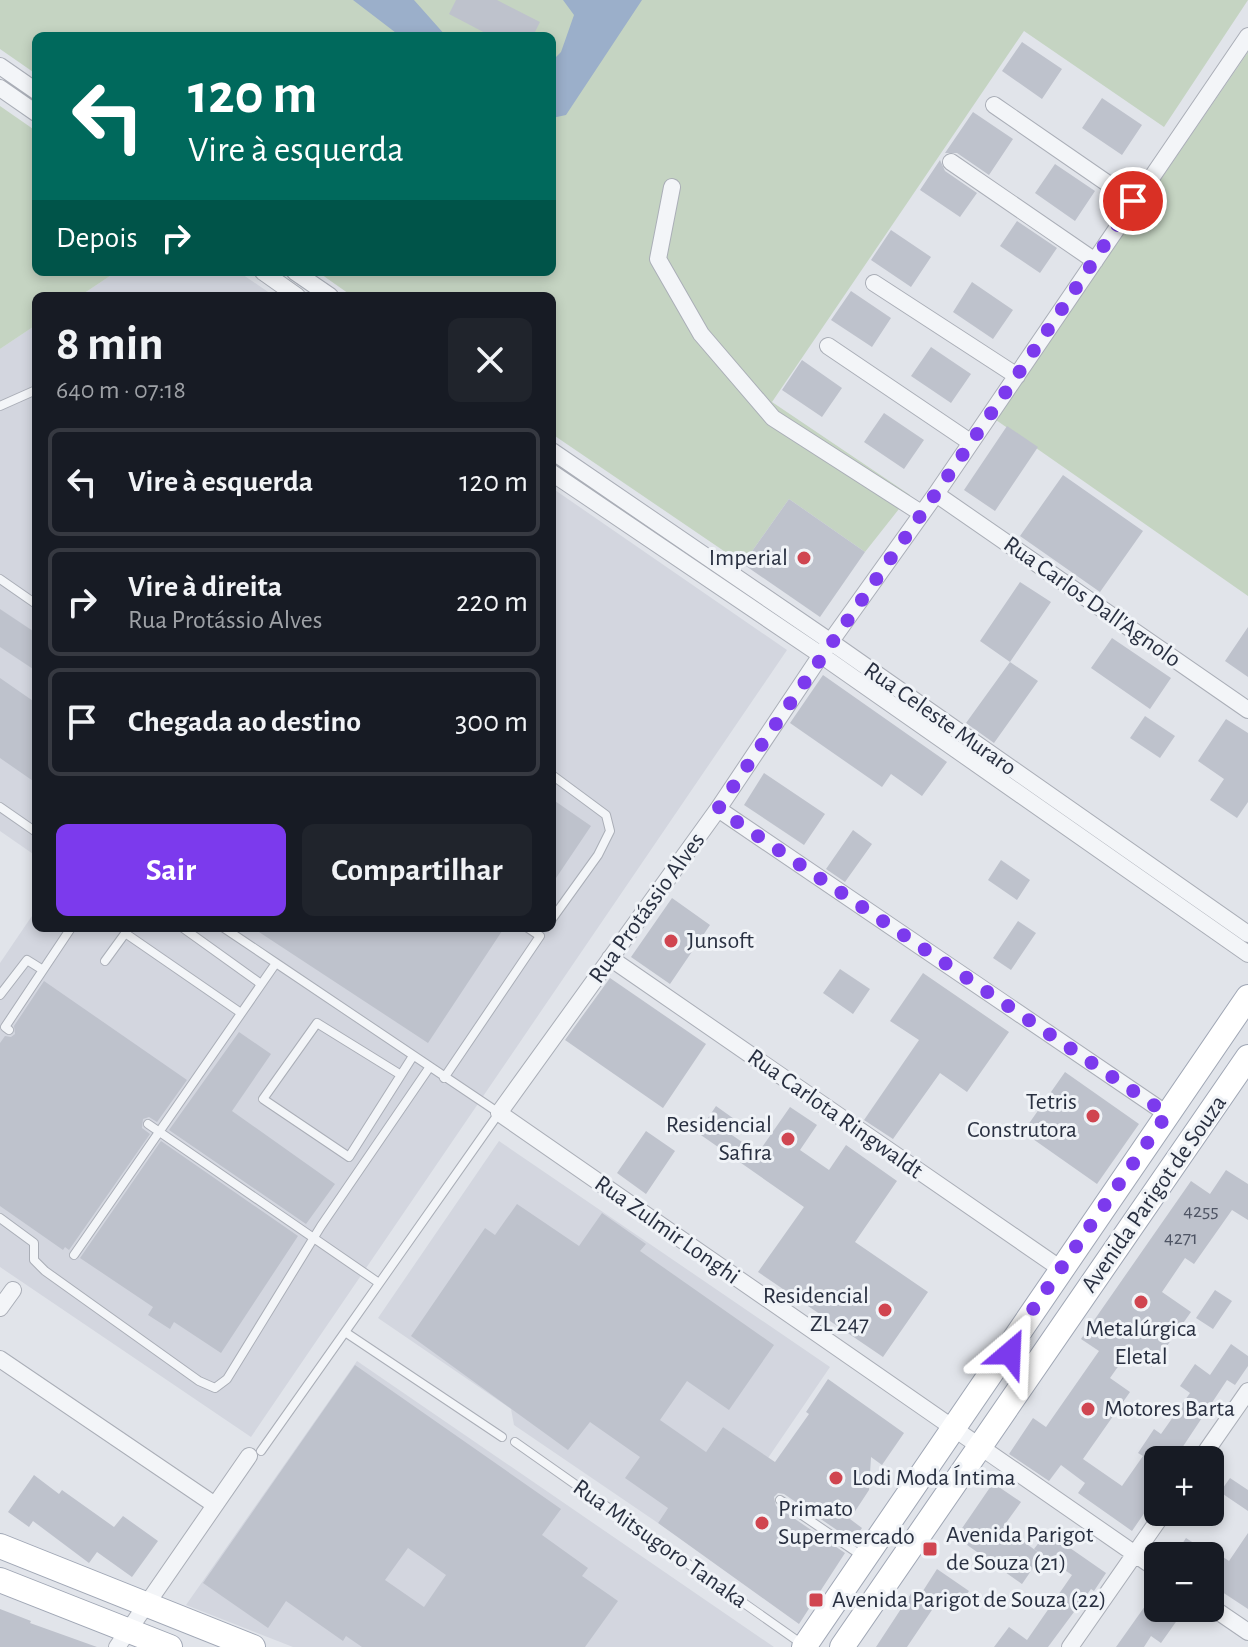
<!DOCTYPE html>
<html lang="pt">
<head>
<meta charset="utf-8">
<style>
	:root { --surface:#171b24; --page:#20242c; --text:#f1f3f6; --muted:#9ea1a6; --line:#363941; --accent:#7c3aed }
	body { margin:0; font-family:"Alegreya Sans",sans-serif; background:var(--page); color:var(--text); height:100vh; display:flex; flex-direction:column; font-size:30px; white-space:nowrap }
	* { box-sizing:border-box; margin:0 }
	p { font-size:26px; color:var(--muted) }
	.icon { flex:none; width:44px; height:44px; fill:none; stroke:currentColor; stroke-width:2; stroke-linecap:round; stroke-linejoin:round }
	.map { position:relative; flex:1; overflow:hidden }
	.drawer { position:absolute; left:32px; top:292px; width:524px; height:640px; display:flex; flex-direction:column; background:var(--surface); border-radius:12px; box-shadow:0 4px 12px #0003 }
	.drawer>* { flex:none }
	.top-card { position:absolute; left:32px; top:32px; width:524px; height:244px; border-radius:12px; box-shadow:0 4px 12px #0003; background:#00695c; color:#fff; overflow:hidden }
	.controls { position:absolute; left:1144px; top:1446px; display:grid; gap:16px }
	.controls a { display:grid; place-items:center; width:80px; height:80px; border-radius:12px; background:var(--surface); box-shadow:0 4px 12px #0003; font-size:40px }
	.pin { position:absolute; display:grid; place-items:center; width:68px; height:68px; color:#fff; margin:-34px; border:4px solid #fff; border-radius:50%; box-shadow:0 2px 8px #0007 }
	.me { position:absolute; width:88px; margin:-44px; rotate:26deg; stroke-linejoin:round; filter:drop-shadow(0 0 6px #0008) }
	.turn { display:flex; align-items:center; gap:28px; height:168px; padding:0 24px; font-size:36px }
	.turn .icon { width:104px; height:104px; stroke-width:2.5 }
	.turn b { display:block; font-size:56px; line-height:68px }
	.then { display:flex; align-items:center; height:76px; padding:0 24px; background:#0003; gap:16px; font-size:30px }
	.round { display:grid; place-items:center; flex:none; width:84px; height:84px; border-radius:12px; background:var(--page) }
	.overview { display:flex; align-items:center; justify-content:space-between; height:136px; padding:0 24px }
	h1 { font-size:48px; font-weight:700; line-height:60px }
	.action { display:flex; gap:16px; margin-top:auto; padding:16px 24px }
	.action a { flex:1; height:92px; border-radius:12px; background:var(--accent); color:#fff; font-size:32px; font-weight:700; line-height:92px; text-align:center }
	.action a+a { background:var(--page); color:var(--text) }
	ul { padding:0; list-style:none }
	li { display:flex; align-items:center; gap:24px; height:108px; margin:0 16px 12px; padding:0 8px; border:4px solid var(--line); border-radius:12px }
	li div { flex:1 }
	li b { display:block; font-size:30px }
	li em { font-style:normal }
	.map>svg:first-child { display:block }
</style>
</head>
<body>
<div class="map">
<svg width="1248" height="1647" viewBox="0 0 1248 1647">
	<rect width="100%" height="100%" fill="#e1e4ea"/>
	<path fill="#d3d6df" d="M116 272H239L274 296H80Z
		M36 325V856L0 831V349Z
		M552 488 787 650 251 1437 0 1267V963L36 910V928H552Z
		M499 1141 830 1367 768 1458 723 1427 658 1523 514 1425 511 1409 378 1318Z
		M357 1361 774 1647H293L186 1605Z"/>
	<path fill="#c5d4c2" d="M0 0H1248L1164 127 1024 31 772 402 910 495 865 552 789 499 743 564 552 434V296H352L318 272H552V36H36V74L0 49Z
		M1248 52V596L996 420Z
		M0 106 36 131V272H116L80 296H36V325L0 349Z"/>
	<path fill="#9bafca" d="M353 0H414L446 36H400Z
		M563 0H642L566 115 552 118V61L561 52 574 15Z"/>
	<path fill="#bec2cc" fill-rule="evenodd" d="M456 0H497L540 22 533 36H491L449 14Z
		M1022 42 1062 69 1042 99 1002 71Z
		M1102 98 1142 125 1122 155 1082 128Z
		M973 112 1013 139 989 175 957 153H945Z
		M940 160 945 171 977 193 960 217 920 190Z
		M1055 164 1095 191 1075 221 1035 193Z
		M1017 221 1057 248 1040 273 1000 246Z
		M891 230 931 257 911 287 871 260Z
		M972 282 1013 310 993 339 953 312Z
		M851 291 891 318 872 347 831 320Z
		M931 347 971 374 951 403 911 376Z
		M802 360 842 388 822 417 782 390Z
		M884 413 924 440 904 469 864 442Z
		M1007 426 1038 447 995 511 964 490Z
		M1063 475 1143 531 1100 592 1020 536Z
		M789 499 865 552 820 617 743 564Z
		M1020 582 1051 602 1010 662 980 641Z
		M0 609 36 633V671L0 647Z
		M1248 627V677L1225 661Z
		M1112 638 1171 678 1150 709 1091 668Z
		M1010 662 1038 681 994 743 966 723Z
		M823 675 947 762 922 796 891 774 882 787 790 723Z
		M0 678 36 703V783L0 758Z
		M1145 716 1175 736 1160 758 1130 738Z
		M1226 719 1248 733V802L1237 818 1210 800 1224 779 1198 761Z
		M764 773 825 814 804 845 744 805Z
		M552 799 591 826 552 884Z
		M853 830 872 844 845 882 826 869Z
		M1001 860 1030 880 1017 900 988 880Z
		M672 898 710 925 670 984 631 957Z
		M1018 921 1036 933 1011 970 993 958Z
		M253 928H504L428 1043Z
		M840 969 870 989 853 1014 823 993Z
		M923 973 1009 1032 967 1092 940 1073 893 1139 864 1120 919 1040 890 1021Z
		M610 978 706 1044 663 1108 565 1040Z
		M44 981 187 1080 157 1122 149 1117 143 1119 142 1128 150 1134 69 1250 65 1247 63 1250 0 1206V1043L5 1036 11 1037 15 1034 14 1026Z
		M239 1032 271 1054 232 1111 335 1184 306 1224 169 1130Z
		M1065 1072 1139 1124 1097 1184 1023 1132Z
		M716 1106 737 1121 729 1133 758 1153 790 1107 817 1125 800 1150 829 1170 846 1145 897 1181 855 1242 928 1292 883 1357 758 1272 804 1207 698 1133Z
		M646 1131 675 1151 646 1194 617 1173Z
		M161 1141 298 1236 221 1353 174 1322 170 1329 148 1315 153 1307 80 1258Z
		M1226 1170 1248 1184V1220L1232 1210 1194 1264 1185 1258 1162 1292 1191 1312 1152 1367 1129 1351 1110 1378 1130 1392 1083 1459 1122 1486 1143 1456 1138 1453 1154 1429 1161 1434 1190 1393 1180 1386 1195 1364 1210 1375 1231 1344 1248 1356V1366L1235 1385 1227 1380 1182 1448 1186 1450 1180 1460H1158V1493L1132 1531 1078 1493 1085 1483 1061 1465 1049 1481 1009 1454 1033 1418 1046 1427 1099 1351 1081 1339 1191 1181 1210 1194Z
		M517 1204 579 1246 602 1213 646 1244 640 1251 774 1345 729 1410 687 1381 660 1420 706 1452 723 1427 775 1462 809 1414 806 1412 828 1379 904 1433 882 1465 871 1457 869 1490 850 1519 862 1528 853 1541 784 1494 778 1493 774 1497 776 1506 845 1553 799 1624 658 1523 668 1508 625 1478 640 1457 590 1422 568 1450 411 1336 485 1228 495 1235Z
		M1215 1290 1232 1301 1213 1329 1196 1318Z
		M355 1365 561 1509 542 1535 588 1568 582 1576 618 1601 585 1647H362L346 1636 343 1641 286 1601 268 1628 203 1583ZM408 1548 446 1575 424 1607 385 1580Z
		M34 1475 59 1494 62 1490 114 1527 123 1516 158 1541 132 1577 97 1552 89 1563 33 1521 29 1527 8 1512Z
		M1230 1478 1248 1490V1511L1220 1492Z
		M993 1483 1021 1502 1003 1527 1042 1555 1022 1584 956 1537Z
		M1047 1532 1106 1573 1094 1591 1091 1589 1048 1647H994L1009 1627 1027 1640 1072 1575 1034 1549Z
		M1248 1533V1609L1210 1584V1556H1174L1186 1538 1218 1559 1220 1555 1229 1561Z
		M937 1569 969 1591 956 1610 940 1598 907 1647H876L914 1589 921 1594Z
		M1150 1599 1158 1604V1608H1163L1178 1619 1161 1643 1151 1636 1144 1647H1116Z
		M0 1609 31 1621 30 1623 97 1647H0Z"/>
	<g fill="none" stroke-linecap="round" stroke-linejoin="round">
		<g stroke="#aaaeb7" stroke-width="10">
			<path id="lane" d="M0 406 36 390
				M0 579 36 604
				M552 775 606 815 610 831 598 855 552 919
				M0 807 36 832
				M183 928 261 984
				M224 928 276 963
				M125 933 241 1013
				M105 961 129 928
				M0 995 27 960 43 970
				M9 1030 5 1027 71 928
				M401 1075 317 1023 263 1099 349 1157 413 1056
				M444 1078 540 936 528 928
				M148 1124 379 1283
				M0 1218 34 1243V1260L45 1271 199 1381 215 1388 227 1379 321 1226 429 1068
				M74 1255 276 963 499 1113 345 1332
				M515 1442 802 1644
				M261 1451 345 1332 502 1437
				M780 1500 862 1556"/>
		</g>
		<g stroke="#aaaeb7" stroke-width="18">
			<path id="street" d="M0 66 36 91
				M0 88 36 113
				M994 105 1133 201
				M951 162 1095 261
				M672 187 658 259 701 334 773 418 921 513
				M263 272 297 296
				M295 272 330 296
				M874 283 1017 376
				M828 346 970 442
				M552 451 831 642 1248 934
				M552 473 821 655 1248 954
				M936 494 1248 710
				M718 809 1167 1114
				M610 958 1061 1269
				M0 1308 13 1290
				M0 1359 215 1505
				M1200 1460 1248 1391
				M1158 1570 499 1113 718 809 821 655 936 494 1248 36
				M1210 1606 1248 1632
				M117 1647 249 1456
				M1070 1647 1164 1512"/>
		</g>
		<g stroke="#a0a7b5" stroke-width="26">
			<path id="primary" d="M0 1546 253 1647
				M0 1580 170 1647
				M804 1647 1248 997
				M842 1647 1248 1057"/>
		</g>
		<use href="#lane" stroke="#f3f5f8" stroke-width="8"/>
		<use href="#street" stroke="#f3f5f8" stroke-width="16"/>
		<use href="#primary" stroke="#fff" stroke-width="24"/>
	</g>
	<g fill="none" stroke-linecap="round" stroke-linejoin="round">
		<path stroke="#7c3aed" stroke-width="14" stroke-dasharray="0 25.2" d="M1010 1353 1016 1334 1167 1114 718 809C855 606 1000 407 1133 201"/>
	</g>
	<g fill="#d04550" stroke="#f0f3f7" stroke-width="3">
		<circle cx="804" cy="558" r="8"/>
		<circle cx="671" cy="941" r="8"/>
		<circle cx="1093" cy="1116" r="8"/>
		<circle cx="788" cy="1139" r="8"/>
		<circle cx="1141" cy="1302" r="8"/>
		<circle cx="885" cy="1310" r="8"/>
		<circle cx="1088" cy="1409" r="8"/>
		<circle cx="836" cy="1478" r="8"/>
		<circle cx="762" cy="1523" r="8"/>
		<rect x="922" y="1541" width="16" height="16" rx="4"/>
		<rect x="808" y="1592" width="16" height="16" rx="4"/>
	</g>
	<g text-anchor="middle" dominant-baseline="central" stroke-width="6" stroke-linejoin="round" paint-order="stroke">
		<g font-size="20" fill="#4e5464">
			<text x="1201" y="1211">4255</text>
			<text x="1181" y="1238">4271</text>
		</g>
		<g font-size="24" fill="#293041" stroke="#f0f3f7" text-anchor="start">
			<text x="788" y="558" text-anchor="end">Imperial</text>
			<text x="687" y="941">Junsoft</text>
			<text x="1077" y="1102" text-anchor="end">Tetris<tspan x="1077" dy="28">Construtora</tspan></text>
			<text x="772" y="1125" text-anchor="end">Residencial<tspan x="772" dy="28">Safira</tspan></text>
			<text x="869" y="1296" text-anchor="end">Residencial<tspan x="869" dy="28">ZL 247</tspan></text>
			<text x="1141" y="1329" text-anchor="middle">Metalúrgica<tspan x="1141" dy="28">Eletal</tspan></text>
			<text x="1104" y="1409">Motores Barta</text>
			<text x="852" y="1478">Lodi Moda Íntima</text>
			<text x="778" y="1509">Primato<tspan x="778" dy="28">Supermercado</tspan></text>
			<text x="946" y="1535">Avenida Parigot<tspan x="946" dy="28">de Souza (21)</tspan></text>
			<text x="832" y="1600">Avenida Parigot de Souza (22)</text>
		</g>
		<g font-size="24" fill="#293041" stroke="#f0f3f7">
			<text transform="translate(1092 602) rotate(35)">Rua Carlos Dall'Agnolo</text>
			<text transform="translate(940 719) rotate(35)">Rua Celeste Muraro</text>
			<text transform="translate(647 908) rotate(-54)">Rua Protássio Alves</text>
			<text transform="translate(835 1114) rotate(35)">Rua Carlota Ringwaldt</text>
			<text transform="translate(1154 1194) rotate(-55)">Avenida Parigot de Souza</text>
			<text transform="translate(667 1230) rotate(35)">Rua Zulmir Longhi</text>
			<text transform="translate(660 1544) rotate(35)">Rua Mitsugoro Tanaka</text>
		</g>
	</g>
</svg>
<div class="controls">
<a>+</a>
<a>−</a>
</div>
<div class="pin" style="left:1133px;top:201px;background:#d93025"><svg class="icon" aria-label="arrive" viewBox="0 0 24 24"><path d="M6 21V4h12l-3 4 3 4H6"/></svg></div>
<svg class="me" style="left:1010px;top:1353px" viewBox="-20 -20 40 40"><path d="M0-17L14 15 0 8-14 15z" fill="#7c3aed" stroke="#fff" stroke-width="4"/></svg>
<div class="top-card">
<div class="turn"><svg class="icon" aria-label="left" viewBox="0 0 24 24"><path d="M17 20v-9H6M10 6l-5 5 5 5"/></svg><div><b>120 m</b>Vire à esquerda</div></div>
<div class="then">Depois<svg class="icon" aria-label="right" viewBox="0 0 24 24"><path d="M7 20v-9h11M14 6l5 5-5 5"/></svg></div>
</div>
<section class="drawer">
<div class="overview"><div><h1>8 min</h1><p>640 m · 07:18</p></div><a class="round"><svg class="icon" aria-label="close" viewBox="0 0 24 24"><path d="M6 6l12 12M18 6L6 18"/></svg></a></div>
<ul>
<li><svg class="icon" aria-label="left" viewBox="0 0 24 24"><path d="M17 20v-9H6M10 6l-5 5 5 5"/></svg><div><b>Vire à esquerda</b></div><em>120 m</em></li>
<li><svg class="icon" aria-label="right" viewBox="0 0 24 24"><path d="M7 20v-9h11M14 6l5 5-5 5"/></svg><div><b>Vire à direita</b><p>Rua Protássio Alves</p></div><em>220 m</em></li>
<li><svg class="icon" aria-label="arrive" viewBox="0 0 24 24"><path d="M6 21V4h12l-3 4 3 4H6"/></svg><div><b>Chegada ao destino</b></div><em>300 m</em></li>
</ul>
<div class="action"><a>Sair</a><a>Compartilhar</a></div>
</section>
</div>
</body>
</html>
